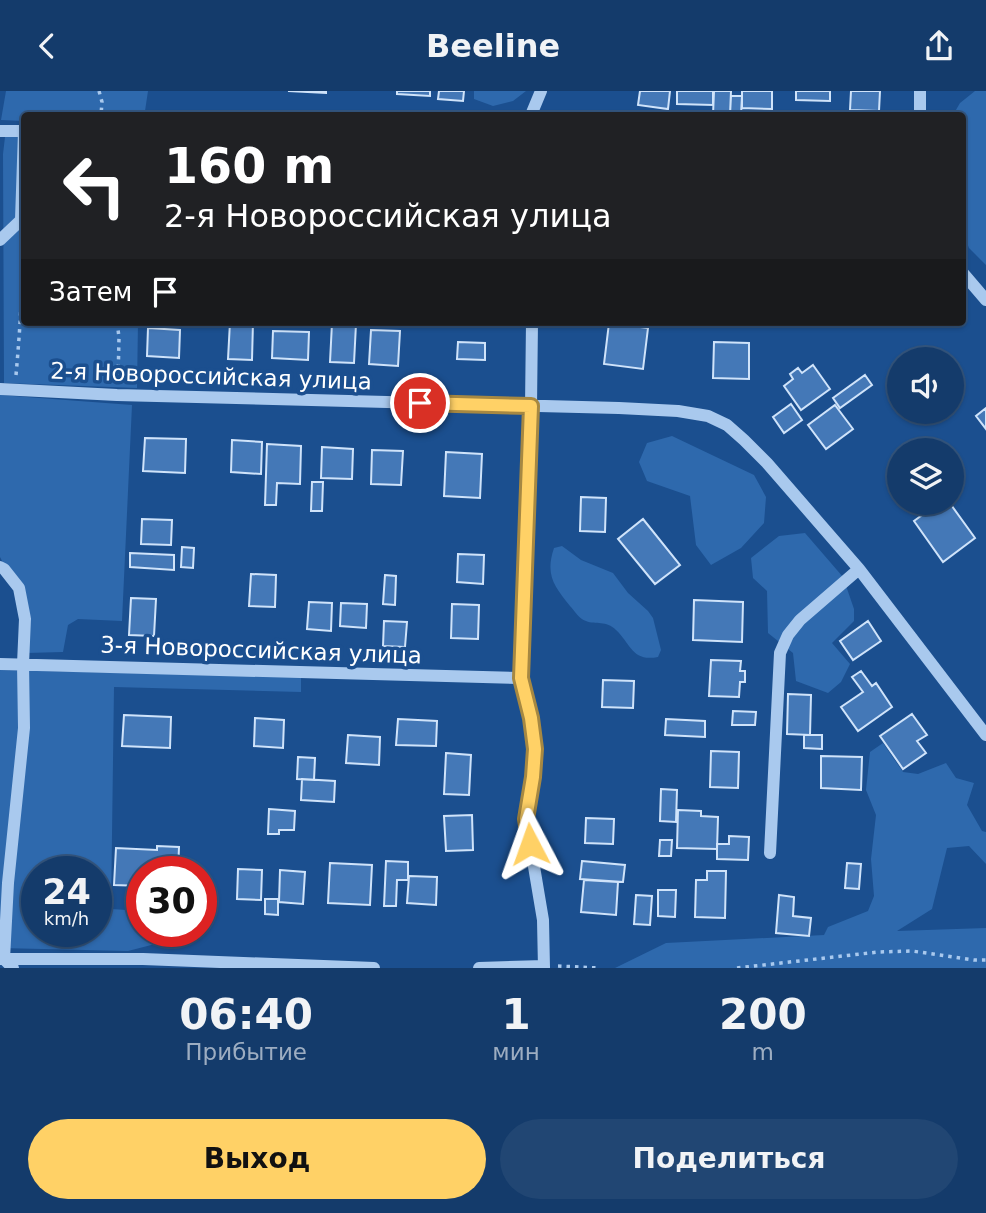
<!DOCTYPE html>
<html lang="ru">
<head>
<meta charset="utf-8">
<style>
	:root { --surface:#143b6b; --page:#214673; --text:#f1f3f6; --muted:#9dadc1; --line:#33557e; --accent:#ffd166 }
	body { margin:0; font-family:"DejaVu Sans",sans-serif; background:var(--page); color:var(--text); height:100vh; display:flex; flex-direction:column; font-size:26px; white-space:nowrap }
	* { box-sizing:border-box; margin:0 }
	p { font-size:23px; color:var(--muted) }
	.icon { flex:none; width:38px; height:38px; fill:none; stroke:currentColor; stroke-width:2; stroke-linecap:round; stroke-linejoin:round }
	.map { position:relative; height:877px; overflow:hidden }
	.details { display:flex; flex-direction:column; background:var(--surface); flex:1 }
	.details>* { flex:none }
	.top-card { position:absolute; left:21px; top:21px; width:945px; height:214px; border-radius:7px; box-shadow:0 2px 5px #0004,0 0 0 2px var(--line); background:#202124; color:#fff; overflow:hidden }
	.buttons { position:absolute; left:887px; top:256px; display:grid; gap:14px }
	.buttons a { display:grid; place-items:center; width:77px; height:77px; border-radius:50%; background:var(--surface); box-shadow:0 2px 5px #0004,0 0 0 2px var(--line); font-size:35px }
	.speed { position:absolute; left:21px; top:765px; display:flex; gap:14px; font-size:35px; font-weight:700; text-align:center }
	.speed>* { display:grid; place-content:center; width:91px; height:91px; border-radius:50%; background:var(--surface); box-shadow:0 2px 5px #0004,0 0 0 2px var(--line); line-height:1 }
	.speed small { font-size:18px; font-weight:400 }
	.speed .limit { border:10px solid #d22; background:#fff; color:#111 }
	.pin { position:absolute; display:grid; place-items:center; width:60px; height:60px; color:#fff; margin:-30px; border:4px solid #fff; border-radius:50%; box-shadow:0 2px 7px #0007 }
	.me { position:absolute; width:77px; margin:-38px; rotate:356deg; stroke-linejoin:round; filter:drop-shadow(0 0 5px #0008) }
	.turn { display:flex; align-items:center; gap:24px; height:147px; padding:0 28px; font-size:32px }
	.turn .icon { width:91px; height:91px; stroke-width:2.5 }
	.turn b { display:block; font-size:49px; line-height:60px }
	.then { display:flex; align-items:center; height:66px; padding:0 28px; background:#0003; gap:14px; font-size:26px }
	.eta { display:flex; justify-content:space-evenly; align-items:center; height:119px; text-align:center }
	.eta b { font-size:42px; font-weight:600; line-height:49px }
	.cta { display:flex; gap:14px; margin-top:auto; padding:14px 28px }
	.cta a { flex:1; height:80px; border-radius:42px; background:var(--accent); color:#111; font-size:28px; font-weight:600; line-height:80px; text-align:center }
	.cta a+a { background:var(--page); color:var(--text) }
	header { display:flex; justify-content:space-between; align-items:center; height:91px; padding:0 28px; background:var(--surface); font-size:32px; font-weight:600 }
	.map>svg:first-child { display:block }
</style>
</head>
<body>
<header><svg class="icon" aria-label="back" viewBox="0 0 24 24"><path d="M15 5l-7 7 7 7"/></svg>Beeline<svg class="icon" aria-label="share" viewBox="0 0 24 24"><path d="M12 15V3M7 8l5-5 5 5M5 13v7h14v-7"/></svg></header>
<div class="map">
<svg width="986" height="877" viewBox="0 0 986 877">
	<rect width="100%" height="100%" fill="#1b4f8f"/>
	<path fill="#2e69ad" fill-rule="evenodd" d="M6 0H148L145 20 149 24H24V30L1 29Z
		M474 0H526L513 10 493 15 474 8Z
		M975 0H986V174L969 157 963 142 962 24H953L960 12Z
		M5 46H24V231H138L137 297 4 292 3 63Z
		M0 304 132 314 122 530 78 528 68 534 63 561 26 562 31 527 0 466Z
		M672 345 754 384 766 406 764 432 741 457 711 474 696 454 690 405 647 390 639 371 647 352Z
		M805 442 843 486 854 518V530L832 552 850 573 841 591 828 602 796 590 793 562 768 542 767 500 753 487 751 467 779 445Z
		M562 455 581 469 613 482 628 502 648 520 653 527 661 559 658 566C632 571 631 553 616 539 606 529 596 534 586 530 579 528 575 520 570 515 554 495 545 484 554 457Z
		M0 579 301 586V601L114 596 111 818 142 820V840H162L163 851 128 860 0 857ZM37 780H96V840H37Z
		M883 652 903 681 918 683 946 672 956 687 974 692 967 714 982 740 986 741V773L969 755 947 757 932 818 897 840 986 837V877H615L666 852 824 844 828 836 868 820 874 805 871 768 876 724 866 699 870 661Z"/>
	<path fill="#4478b7" stroke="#cfe3fa" stroke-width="2" d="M288 0H326V2Z
		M397 0H430V5L397 3Z
		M439 0H464L463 10 438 8Z
		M640 0H670L668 18 638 14Z
		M677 0H713V14L677 13Z
		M714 0H731L730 24H713Z
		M742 0H772V18L742 17Z
		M796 0H830V10L796 9Z
		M851 0H880L879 20 850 19Z
		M731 5H742L741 24H730Z
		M230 231H253L252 269 228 268Z
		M332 232 356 233 354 272 330 271Z
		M609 232 648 237 643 278 604 273Z
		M148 237 180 239 179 267 147 265Z
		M371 239 400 240 398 275 369 273Z
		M273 240 309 241 308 269 272 267Z
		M458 251 485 252V269L457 268Z
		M714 251 749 252V288L713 287Z
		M813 274 830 298 801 319 784 295 793 288 790 283 798 277 802 282Z
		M865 284 872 294 840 317 833 307Z
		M791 313 802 329 784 342 773 326Z
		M835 314 853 338 826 358 808 334Z
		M986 317V338L976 325Z
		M145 347 186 348 185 382 143 380Z
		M232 349 262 351 261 383 231 381Z
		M267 353 301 355 300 393 277 392 276 414H265Z
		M322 356 353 358 352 388 321 387Z
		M372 359 403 360 401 394 371 393Z
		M446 361 482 363 480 407 444 405Z
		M312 391H323L322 420H311Z
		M581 406 606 407 605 441 580 440Z
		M940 411H949L975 447 943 471 914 430Z
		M142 428 172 429 171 454 141 453Z
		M643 428 680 474 655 493 618 448Z
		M182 456 194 457 193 477 181 476Z
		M130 462 174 464V479L130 476Z
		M458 463 484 464 483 493 457 491Z
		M251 483 276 484 275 516 249 515Z
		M385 484 396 485 395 514 383 513Z
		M131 507 156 508 154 545 129 544Z
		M694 509 743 511 742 551 693 549Z
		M309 511 332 512 331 540 307 538Z
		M341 512 367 513 366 537 340 535Z
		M452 513 479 514 478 548 451 547Z
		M384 530 407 531 405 556 383 555Z
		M868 530 881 550 853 569 840 550Z
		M711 569 741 570 740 580H745V591H740L739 606 709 605Z
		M861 580 872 595 876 592 892 616 858 640 841 616 863 601 852 586Z
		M603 589 634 590 633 617 602 616Z
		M788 603 811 604 810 644 787 643Z
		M733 620 756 621 755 634H732Z
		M912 623 927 644 917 650 926 662 903 678 880 645Z
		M124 624 171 626 170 657 122 655Z
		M255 627 284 629 283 657 254 655Z
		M398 628 437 630 436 655 396 654Z
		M666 628 705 630V646L665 644Z
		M348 644 380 646 379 674 346 672Z
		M804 644H822V658L804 657Z
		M711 660 739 661 738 697 710 696Z
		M446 662 471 664 469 704 444 703Z
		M821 665 862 666 861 699 821 697Z
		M298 666 315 667 314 689 297 688Z
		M302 688 335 690 334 711 301 709Z
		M661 698 677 699 676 731 660 730Z
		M269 718 295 720 294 739H279V743H268Z
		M678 719 701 720V725L718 726 717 758 677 757Z
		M472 724 473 759 446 760 444 725Z
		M586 727 614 728 613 753 585 752Z
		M729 745 749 746 748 769 717 768V753H729Z
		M660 749H672L671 765H659Z
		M157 755 179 756 178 780H142V795L114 794 116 757 157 759Z
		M386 770 408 771V789H397L396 815H384Z
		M582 770 625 774 623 791 580 788Z
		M330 772 372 774 370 814 328 812Z
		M847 772 861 773 859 798 845 797Z
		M238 778 262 779 261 809 237 808Z
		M280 779 305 781 303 813 279 811Z
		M707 780H726L725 827 695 826 696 789H707Z
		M409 785 437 786 436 814 407 812Z
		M584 789 618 791 616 824 581 821Z
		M658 799H676L675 826 658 825Z
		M636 804 652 805 650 834 634 833Z
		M779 804 794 806 793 825 811 827 809 845 776 842Z
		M265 808H278V824L265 823Z"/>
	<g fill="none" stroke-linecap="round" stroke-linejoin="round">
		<path stroke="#a9c9ee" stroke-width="3.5" stroke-dasharray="3.5 5" stroke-linecap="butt" d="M99 0 102 11 101 24
			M117 231 119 246 118 291
			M16 284C20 239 23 194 22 149
			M558 875 598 877
			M737 877 878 861 912 860 974 869H986"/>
		<path stroke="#a9c9ee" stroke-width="12" d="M531 24 541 0
			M920 24V0
			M0 40H24
			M0 149 21 129 24 40
			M962 181 986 209
			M532 231 531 315 521 587 531 627 535 658 533 686 526 728 543 829 544 877
			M0 298 117 304 619 317 678 320 708 325 727 334 744 349 767 372 859 478 986 644
			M0 476 4 478 19 497 25 528 23 573 24 637 8 792 4 868 13 877
			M0 573 521 587
			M770 762 780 562 788 544 800 529 859 478
			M0 868H143L374 877
			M479 877 544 875"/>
	</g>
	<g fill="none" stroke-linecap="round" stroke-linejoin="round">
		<g stroke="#a68842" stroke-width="18">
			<path id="route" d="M420 312 531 315 521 587 531 627 535 658 533 686 526 728 530 753"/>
		</g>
		<use href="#route" stroke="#ffd166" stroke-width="12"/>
	</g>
	<g text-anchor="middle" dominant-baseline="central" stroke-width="7" stroke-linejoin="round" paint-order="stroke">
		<g font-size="23" fill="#fff" stroke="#1b4f8f">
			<text transform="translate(211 285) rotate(2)">2-я Новороссийская улица</text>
			<text transform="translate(261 559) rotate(2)">3-я Новороссийская улица</text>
		</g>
	</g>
</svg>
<div class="buttons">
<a><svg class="icon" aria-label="sound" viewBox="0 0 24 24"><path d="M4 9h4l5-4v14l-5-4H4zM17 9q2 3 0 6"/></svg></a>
<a><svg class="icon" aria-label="layers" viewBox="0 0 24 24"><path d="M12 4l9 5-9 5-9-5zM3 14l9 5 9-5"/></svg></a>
</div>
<div class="speed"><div>24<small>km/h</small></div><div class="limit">30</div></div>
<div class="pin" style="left:420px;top:312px;background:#d93025"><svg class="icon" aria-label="arrive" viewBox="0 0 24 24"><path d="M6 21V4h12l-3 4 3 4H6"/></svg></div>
<svg class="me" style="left:530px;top:753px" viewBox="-20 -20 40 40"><path d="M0-17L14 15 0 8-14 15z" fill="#ffd166" stroke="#fff" stroke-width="4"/></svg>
<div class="top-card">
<div class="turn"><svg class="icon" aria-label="left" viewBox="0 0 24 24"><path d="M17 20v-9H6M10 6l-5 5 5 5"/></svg><div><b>160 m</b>2-я Новороссийская улица</div></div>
<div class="then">Затем<svg class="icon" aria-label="arrive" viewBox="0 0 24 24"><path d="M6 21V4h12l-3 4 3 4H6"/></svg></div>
</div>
</div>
<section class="details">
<div class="eta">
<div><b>06:40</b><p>Прибытие</p></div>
<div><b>1</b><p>мин</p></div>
<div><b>200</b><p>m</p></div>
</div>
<div class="cta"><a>Выход</a><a>Поделиться</a></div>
</section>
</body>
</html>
